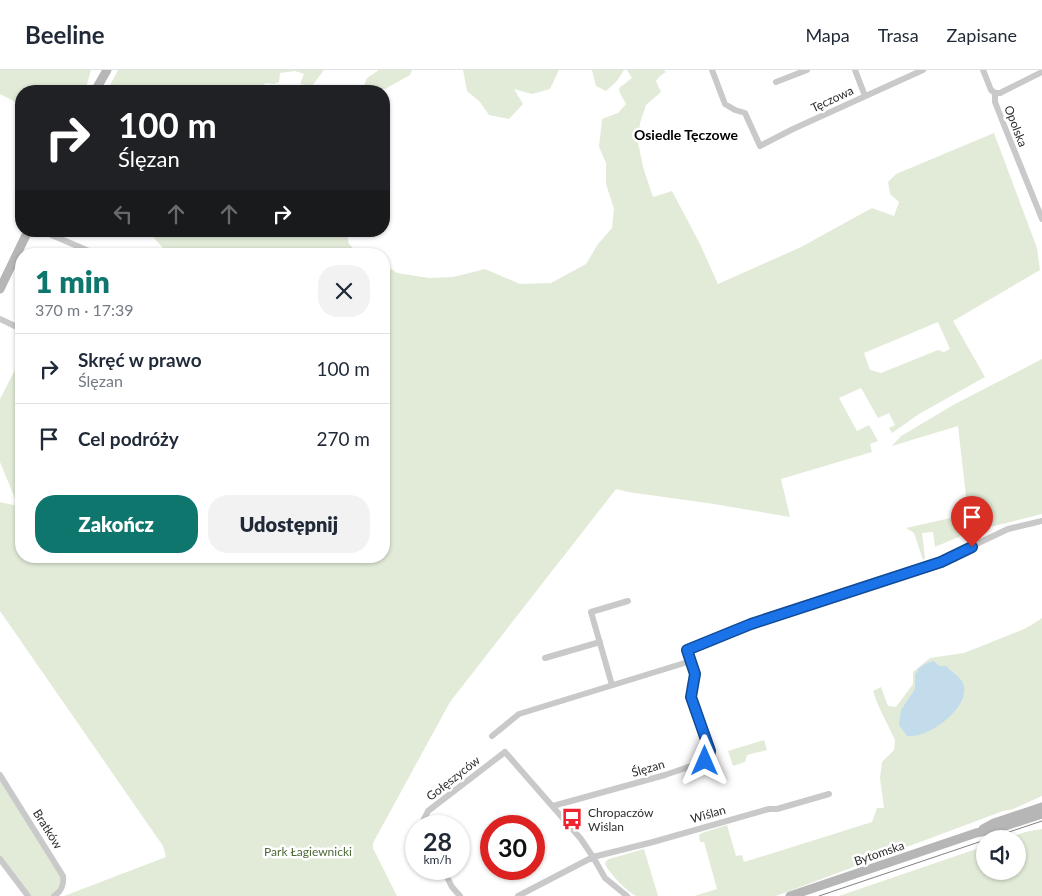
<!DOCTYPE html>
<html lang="pl">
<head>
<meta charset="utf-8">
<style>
	:root { --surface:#fff; --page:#f2f2f3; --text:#1f2937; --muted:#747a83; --line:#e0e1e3; --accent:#0f766e }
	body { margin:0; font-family:Lato,sans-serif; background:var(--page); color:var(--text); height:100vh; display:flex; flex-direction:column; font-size:19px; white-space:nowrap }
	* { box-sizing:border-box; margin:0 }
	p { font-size:16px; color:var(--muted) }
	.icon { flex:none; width:28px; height:28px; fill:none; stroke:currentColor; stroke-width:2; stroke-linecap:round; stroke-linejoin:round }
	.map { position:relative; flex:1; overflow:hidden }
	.drawer { position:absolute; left:15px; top:178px; width:375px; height:315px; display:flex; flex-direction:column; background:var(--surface); border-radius:20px; box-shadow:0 1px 4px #0004 }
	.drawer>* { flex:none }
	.guide { position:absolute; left:15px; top:15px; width:375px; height:152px; border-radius:20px; box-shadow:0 1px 4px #0004; background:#202124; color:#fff; overflow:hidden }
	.tools { position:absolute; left:976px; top:760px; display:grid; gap:10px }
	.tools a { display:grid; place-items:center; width:50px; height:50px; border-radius:50%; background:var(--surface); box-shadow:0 1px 4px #0004; font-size:25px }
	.speed { position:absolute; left:405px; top:745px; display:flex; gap:10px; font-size:25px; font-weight:700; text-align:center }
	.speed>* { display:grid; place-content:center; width:65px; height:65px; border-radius:50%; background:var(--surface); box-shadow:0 1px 4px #0004; line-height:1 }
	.speed small { font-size:12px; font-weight:400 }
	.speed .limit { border:8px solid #d22; background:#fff; color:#111 }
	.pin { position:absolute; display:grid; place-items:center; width:42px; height:42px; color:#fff; margin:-51px -21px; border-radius:50% 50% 50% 0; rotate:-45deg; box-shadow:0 0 5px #0007 }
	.pin .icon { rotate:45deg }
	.me { position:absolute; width:55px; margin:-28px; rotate:0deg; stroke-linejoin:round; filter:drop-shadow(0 0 4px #0008) }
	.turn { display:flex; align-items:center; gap:18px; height:105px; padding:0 20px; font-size:22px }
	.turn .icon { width:65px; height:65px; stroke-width:2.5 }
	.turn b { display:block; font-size:35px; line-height:42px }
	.lanes { display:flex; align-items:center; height:48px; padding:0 20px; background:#0003; justify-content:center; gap:25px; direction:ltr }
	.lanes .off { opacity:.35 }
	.round { display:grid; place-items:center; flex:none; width:52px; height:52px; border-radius:20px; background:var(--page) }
	.headline { display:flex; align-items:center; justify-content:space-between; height:85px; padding:0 20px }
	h1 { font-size:30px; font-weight:800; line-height:38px; color:var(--accent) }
	.primary-button { display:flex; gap:10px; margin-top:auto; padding:10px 20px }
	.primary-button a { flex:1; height:58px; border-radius:20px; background:var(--accent); color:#fff; font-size:20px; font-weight:800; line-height:58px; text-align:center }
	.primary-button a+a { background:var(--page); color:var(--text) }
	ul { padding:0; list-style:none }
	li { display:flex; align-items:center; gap:15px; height:70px; padding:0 20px; border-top:1px solid var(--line) }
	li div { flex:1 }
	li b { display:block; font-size:19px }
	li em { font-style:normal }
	header { display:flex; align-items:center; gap:30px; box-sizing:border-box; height:70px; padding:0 25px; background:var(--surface); border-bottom:1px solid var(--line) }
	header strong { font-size:24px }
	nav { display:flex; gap:28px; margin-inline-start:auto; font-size:18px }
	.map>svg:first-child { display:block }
</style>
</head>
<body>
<header>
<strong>Beeline</strong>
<nav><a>Mapa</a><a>Trasa</a><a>Zapisane</a></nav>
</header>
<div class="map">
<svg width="1042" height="826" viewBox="0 0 1042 826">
	<rect width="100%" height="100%" fill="#fff"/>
	<path fill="#e2ebd8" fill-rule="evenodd" d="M0 0H91L85 21H21V35L0 24Z
		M118 0H324L312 16 300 14 304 4 295 1 280 3 279 12 274 14 266 13 255 21H107Z
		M379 0H412L410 5 385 19H375L364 15 367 8Z
		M463 0H559L550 19 532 24 514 19 523 34 509 49 489 45 480 32 467 21Z
		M592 0H624L617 11 606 21 596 16Z
		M627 0H664L666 2 660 6 656 11 661 22 646 35 640 53 638 72 643 97 653 127 672 121 700 174 718 214 801 177 872 138 894 146 899 132 890 124 888 112 896 104 994 63 1037 178 1040 200 953 251 985 307 919 344 892 363 889 358 895 355 889 343 878 348 861 318 839 328 857 361 869 355 878 371 870 374 872 382 781 409 790 447 714 434 628 422 616 419 450 632 373 773V778L397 826H64L166 787 163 776 0 541V432L18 436 0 392V329L15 300 21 303V486H384V194L397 203 429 208 453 207 485 199 520 214 551 213 586 194 598 174 612 158 614 139 606 114V93L599 77 602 49 618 43 626 34 620 23 619 18 632 8ZM938 252 950 279 944 282 938 280 881 303 870 300 864 283Z
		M148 161H346L349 174 358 183 367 182 369 184H168Z
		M1042 289V444L982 459 971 465 968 463 935 477 933 462 922 463 925 488 923 490 914 463 906 458 968 444 958 356 892 376 901 366 955 334Z
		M1042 548V726L1013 739 1003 741 776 826H694L717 819 704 772H700L699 765 702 763 727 755 736 786 742 785 744 792 872 752 877 738H884L880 708 882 692 894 680 895 670 878 635 873 621 881 617 888 636 896 637 913 614V602L930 588 964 583 1024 559 1033 554Z
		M764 670 767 680 747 685 745 692 733 696 728 681Z
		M0 705 64 811 54 826H28L0 789Z
		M1042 759V826H839L985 776V801H1018V769H1006L1025 762Z
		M644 779 658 826C652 826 643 826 637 826 629 824 609 803 605 794L606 791 609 789Z"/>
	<path fill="#c3dcec" d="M934 591 939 596H946C951 602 962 607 964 616 968 637 937 660 919 665 915 666 911 666 907 666L899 655 901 640 915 619V605L919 598 927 593Z"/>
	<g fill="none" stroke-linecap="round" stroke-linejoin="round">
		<path stroke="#c9c9c9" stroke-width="6" d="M712 0 725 34 735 40 745 43 760 76 793 59 923 0
			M855 0 865 26
			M983 0 991 20 995 23V32L1004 55 1042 149
			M776 12 807 0
			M995 23H1000L1042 2
			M42 161 96 184
			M0 249 21 259
			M545 588 600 572
			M612 615 591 542 628 531
			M492 666 519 644 691 591
			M0 705 63 806C64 815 62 821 54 826
			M553 736 665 705 700 693C706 690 708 688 710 681L691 627 695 604 687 580 751 555 941 491 1008 459 1042 451
			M423 756 424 749 428 741 505 682 581 769 593 787 605 808 627 826
			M0 789 28 826
			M443 799 452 817 460 826
			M518 826 593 787 653 772 769 739H777L829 724"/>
		<path stroke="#b6b6b6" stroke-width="9" d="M95 21 107 0
			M0 219 28 161
			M983 759 994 753 1042 737
			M790 826 976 763 996 759 1042 744"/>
		<path stroke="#818181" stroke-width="1" d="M988 769 1042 751
			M819 826 985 770"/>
	</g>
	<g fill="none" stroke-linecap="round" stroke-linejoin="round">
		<g stroke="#114b97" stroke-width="12">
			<path id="route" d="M705 691 709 686 710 681 691 627 695 604 687 580 751 554 941 492 972 477"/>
		</g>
		<use href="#route" stroke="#1a73e8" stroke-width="9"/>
	</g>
	<defs>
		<g id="bus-bare" transform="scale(1.725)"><path d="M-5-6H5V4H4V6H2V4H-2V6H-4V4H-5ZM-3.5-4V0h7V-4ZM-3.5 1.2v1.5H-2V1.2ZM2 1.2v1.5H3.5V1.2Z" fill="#ee232f" stroke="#fff" stroke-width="2.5" paint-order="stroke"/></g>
	</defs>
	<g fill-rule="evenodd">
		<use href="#bus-bare" x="572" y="749"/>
	</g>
	<g text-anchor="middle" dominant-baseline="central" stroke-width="5" stroke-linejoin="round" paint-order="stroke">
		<g font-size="12" fill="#2c2c2c" stroke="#fff">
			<text transform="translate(832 29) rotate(-25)">Tęczowa</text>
			<text transform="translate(1016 56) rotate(69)">Opolska</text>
			<text transform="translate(648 698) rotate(-16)">Ślęzan</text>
			<text transform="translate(453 708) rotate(-38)">Gołęszyców</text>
			<text transform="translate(708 744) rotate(-16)">Wiślan</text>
			<text transform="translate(48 759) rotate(58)">Bratków</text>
			<text transform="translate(879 783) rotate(-19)">Bytomska</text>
		</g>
		<g font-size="12" fill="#2c2c2c" stroke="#fff" text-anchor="start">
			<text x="588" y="742">Chropaczów<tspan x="588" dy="14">Wiślan</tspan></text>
		</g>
		<g font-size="12" fill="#4e6938" stroke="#fff">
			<text x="308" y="781">Park Łagiewnicki</text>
		</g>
		<g font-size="14" font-weight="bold" fill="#000" stroke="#fff">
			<text x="686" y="64">Osiedle Tęczowe</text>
		</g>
	</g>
</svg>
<div class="tools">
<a><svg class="icon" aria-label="sound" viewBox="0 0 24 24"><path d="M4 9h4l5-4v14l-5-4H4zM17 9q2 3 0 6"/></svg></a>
</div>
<div class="speed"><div>28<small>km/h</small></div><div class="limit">30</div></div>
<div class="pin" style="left:972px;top:477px;background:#d93025"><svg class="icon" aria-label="arrive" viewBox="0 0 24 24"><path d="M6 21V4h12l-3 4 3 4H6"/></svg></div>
<svg class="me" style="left:705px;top:691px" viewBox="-20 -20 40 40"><path d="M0-17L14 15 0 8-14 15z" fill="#1a73e8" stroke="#fff" stroke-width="4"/></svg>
<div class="guide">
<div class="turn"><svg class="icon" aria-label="right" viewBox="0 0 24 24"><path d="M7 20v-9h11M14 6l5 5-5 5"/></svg><div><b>100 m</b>Ślęzan</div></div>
<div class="lanes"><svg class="icon off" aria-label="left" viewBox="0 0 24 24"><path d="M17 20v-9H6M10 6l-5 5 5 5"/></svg><svg class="icon off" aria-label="ahead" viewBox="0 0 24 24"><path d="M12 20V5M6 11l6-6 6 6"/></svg><svg class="icon off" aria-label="ahead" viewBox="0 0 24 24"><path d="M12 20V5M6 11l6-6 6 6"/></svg><svg class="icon" aria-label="right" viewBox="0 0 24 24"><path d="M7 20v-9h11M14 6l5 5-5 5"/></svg></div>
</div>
<section class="drawer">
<div class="headline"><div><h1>1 min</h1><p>370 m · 17:39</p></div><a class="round"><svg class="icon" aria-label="close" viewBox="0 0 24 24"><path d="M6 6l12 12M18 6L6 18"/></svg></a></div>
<ul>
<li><svg class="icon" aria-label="right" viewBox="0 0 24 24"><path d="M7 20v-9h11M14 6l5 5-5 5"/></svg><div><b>Skręć w prawo</b><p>Ślęzan</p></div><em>100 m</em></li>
<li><svg class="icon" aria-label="arrive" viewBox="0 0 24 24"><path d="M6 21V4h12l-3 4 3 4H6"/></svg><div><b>Cel podróży</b></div><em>270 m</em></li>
</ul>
<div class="primary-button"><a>Zakończ</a><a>Udostępnij</a></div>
</section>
</div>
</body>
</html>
